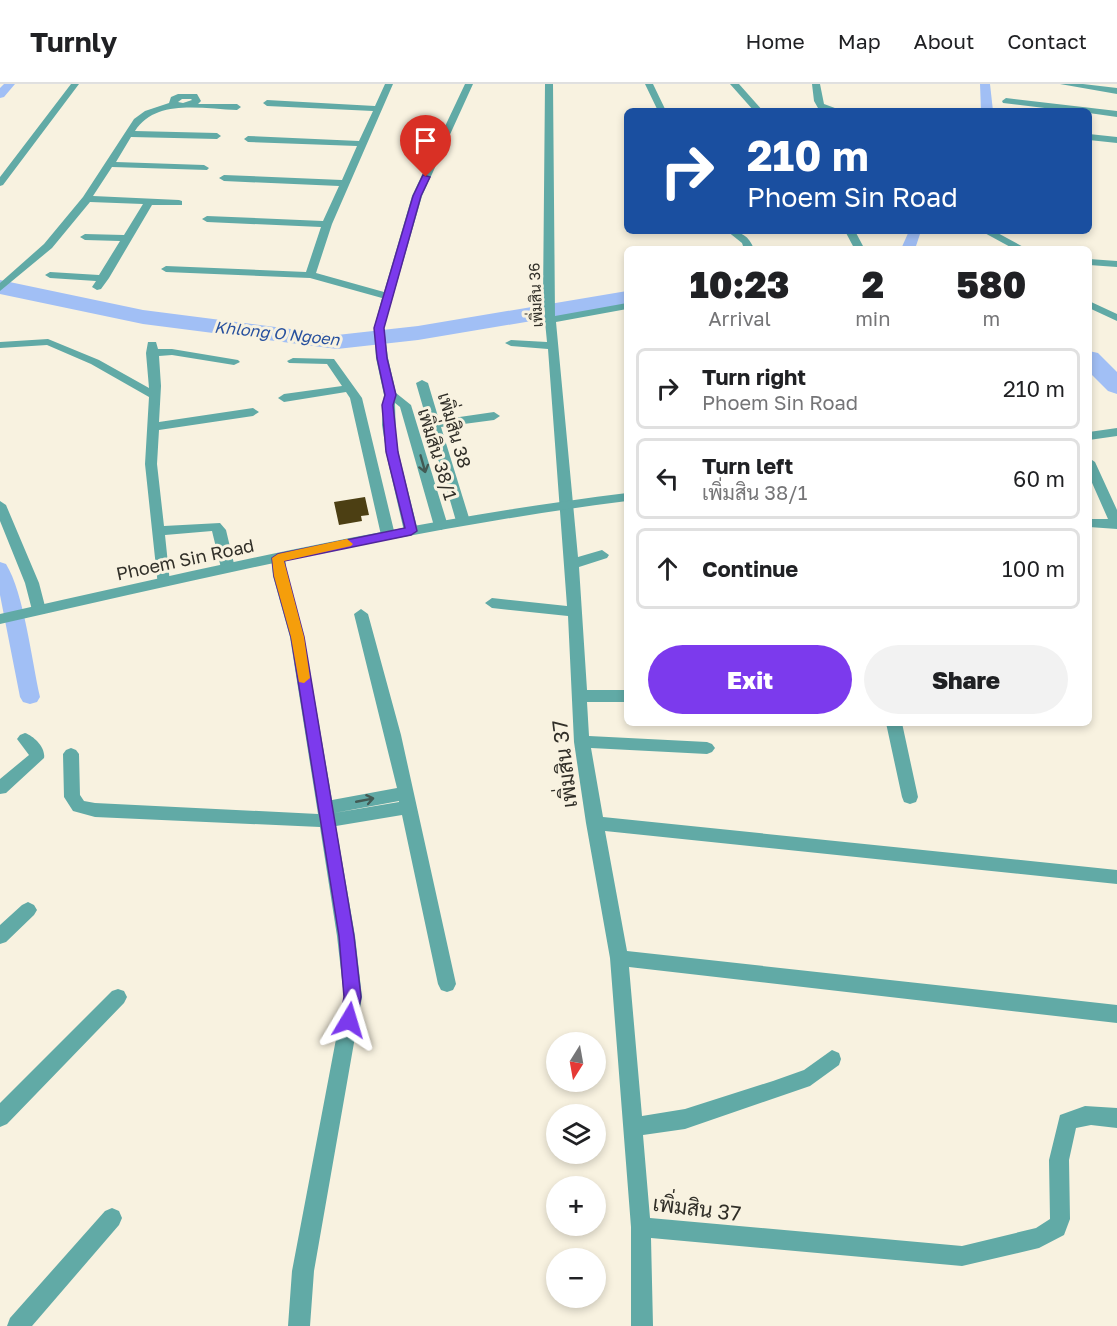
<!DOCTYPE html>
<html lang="en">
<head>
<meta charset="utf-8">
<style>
	:root { --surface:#fff; --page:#f2f2f2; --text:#202124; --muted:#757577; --line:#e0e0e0; --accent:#7c3aed }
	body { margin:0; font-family:"Golos Text",Sarabun,sans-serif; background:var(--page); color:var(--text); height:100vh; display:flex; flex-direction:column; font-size:22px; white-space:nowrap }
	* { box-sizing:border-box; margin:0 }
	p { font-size:20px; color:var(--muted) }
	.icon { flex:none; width:33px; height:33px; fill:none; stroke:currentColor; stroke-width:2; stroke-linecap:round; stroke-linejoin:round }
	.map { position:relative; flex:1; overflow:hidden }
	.drawer { position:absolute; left:624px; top:162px; width:468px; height:480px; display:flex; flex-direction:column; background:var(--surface); border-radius:9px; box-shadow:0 3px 9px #0003 }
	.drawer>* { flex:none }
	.hud { position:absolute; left:624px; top:24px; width:468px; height:126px; border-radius:9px; box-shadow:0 3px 9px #0003; background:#1a4fa0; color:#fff; overflow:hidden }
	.needle { width:39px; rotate:191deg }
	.buttons { position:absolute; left:546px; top:948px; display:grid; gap:12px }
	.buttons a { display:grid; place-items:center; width:60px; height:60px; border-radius:50%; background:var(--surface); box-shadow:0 3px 9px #0003; font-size:30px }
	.pin { position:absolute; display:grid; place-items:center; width:51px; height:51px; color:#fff; margin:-62px -26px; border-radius:50% 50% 50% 0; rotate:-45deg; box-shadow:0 0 6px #0007 }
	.pin .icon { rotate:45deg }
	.me { position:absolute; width:66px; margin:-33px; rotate:7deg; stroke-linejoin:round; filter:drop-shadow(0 0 4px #0008) }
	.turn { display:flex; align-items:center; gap:21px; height:126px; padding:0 24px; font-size:27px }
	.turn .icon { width:78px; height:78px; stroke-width:2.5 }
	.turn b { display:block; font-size:42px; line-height:51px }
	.eta { display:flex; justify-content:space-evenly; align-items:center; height:102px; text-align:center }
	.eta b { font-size:36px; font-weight:800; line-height:42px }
	.primary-button { display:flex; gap:12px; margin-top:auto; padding:12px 24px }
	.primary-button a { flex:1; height:69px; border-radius:36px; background:var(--accent); color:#fff; font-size:24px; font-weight:800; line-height:69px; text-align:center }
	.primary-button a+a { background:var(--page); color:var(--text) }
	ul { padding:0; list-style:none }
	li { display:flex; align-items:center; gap:18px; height:81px; margin:0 12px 9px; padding:0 12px; border:3px solid var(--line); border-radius:9px }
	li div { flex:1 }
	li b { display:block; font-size:22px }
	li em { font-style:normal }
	header { display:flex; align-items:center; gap:36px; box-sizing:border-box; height:84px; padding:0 30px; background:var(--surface); border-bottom:2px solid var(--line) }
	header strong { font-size:28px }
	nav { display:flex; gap:33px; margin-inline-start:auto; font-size:21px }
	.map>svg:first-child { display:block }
</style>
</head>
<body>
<header>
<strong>Turnly</strong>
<nav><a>Home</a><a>Map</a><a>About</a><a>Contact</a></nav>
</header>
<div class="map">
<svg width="1117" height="1242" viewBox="0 0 1117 1242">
	<rect width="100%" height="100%" fill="#f8f2e0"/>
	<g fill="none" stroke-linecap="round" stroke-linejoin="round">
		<path fill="#a1bff5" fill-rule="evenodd" d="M4 0H15L4 13 0 14V4Z
			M980 0H990L993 27H981Z
			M909 147H921L915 165H901Z
			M0 478 6 480C24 509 32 578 40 613L37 618 30 620 23 618 20 613 0 511Z"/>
		<path fill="#a1bff5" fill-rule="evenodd" d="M0 196 143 226 337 251 418 242 627 207V221L418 256 337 265 143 240 0 210Z
			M1089 267 1098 269 1117 288V310L1108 307 1089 288Z"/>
	</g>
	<path fill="#4c3f13" d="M365 413 369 431 361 432 362 437 339 441 334 418Z"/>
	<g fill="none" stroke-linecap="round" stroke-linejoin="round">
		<path fill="#61aaa6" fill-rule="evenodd" d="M71 0H79L3 101 0 102V93Z
			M385 0H393L332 140 316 189 384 208 412 112 465 0H473L422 112 384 244 388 274 396 309 411 321 448 442 441 446 434 442 400 323 395 319 396 359 418 447 411 451 404 447 388 378 382 341 384 311 376 274 374 244 382 214 310 194 166 188 161 185 166 182 306 188 321 143 207 138 202 135 207 132 323 137 339 102 224 97 219 94 224 91 342 96 357 62 248 58 244 55 248 52 359 57 373 27 267 22 263 19 267 16 375 22Z
			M545 0H553L555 232 627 219V225L556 238 578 473 602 466 609 471 607 474 579 483 587 606H627V618H587L589 652 707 658 712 660 715 664 712 668 707 670 591 664 603 733 1117 786V800L605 747 627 867 1117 921V939L629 883 642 1032 685 1025 773 997 804 986 832 966 839 969 841 975 839 981 810 1002 685 1045 643 1051 650 1134 962 1162 1036 1144 1050 1135 1049 1076 1060 1031 1085 1022 1117 1024V1044L1091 1041 1076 1044 1069 1076 1070 1135 1064 1151 1039 1164 962 1182 651 1154 653 1242H631V1143L610 874 586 739 574 658 568 532 492 524 485 519 492 514 567 522 548 265 511 262 505 259 511 256 547 258 543 217Z
			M645 0H653L666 27H658Z
			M730 0H739L763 27H754Z
			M812 0H820L824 20 843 27 818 24 814 17Z
			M1060 0H1083L1117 4V10Z
			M178 10H197L201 17 198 20H237L241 23 237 26C203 25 156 14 135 47L217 49 221 52 217 55 131 53 116 78 204 81 209 84 207 86 112 83 93 112 179 116 182 117V121H152L109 194 101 205 97 206 92 203 96 197 50 194 45 191 50 188 99 191 120 157 85 156 80 153 85 150 124 151 143 120 90 118 52 164 0 207V199L44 160 83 113 134 35 145 27 169 19 171 13ZM182 15H191L192 16 183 19 178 18Z
			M1006 14 1117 27V33L1089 29V27H1069L1003 19 1002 17Z
			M1089 50 1117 53V59L1089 56Z
			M727 147C741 147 749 152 754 165H744L742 159Z
			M845 147H855L863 162 862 164H854Z
			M981 147H994L1027 165H1014Z
			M1089 175 1117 177V183L1089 181Z
			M1089 217 1117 230V237L1089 224Z
			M48 255 99 276 149 304 146 269 148 258H156L158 265H172L238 276 240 278 234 281 172 271 159 272 161 302 159 338 253 324 259 328 253 332 159 346 157 380 164 442 220 439 226 446 235 484 233 487H223L221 484 212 447 165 451 170 499 168 502H158L145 380 149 313 91 280 47 261 0 264V258Z
			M293 274 334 275 362 314 395 451 393 454H383L381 451 350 314 346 308 284 318 278 314 284 310 342 302 327 280 289 279 287 277Z
			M422 296 428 299 439 336 494 328 500 332 494 336 441 343 470 437 468 440H458L456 437 416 299Z
			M1089 374 1095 378 1117 426V445L1089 443V435H1108L1089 392Z
			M0 417 6 421 39 499 46 526 44 530H34L32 526 25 499 0 437Z
			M278 469 285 474 287 492 304 553 332 716 397 704 354 530 361 525 368 530 401 651 456 900 453 906 447 908 441 906 438 900 402 731 336 742 355 852 362 913 314 1187 310 1242H288L292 1187 344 913 337 852 320 743 95 733 73 727 64 713 63 670 66 666 71 664 76 666 79 670 80 711 84 717 95 719 318 730 290 553 273 492 271 474ZM399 717V718L334 729Z
			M886 639H902L918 713 916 718 910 720 904 718 902 713Z
			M25 649C34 652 46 664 44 674L6 709 0 710V695L29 671 17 655 20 651Z
			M28 818 34 821 37 826 34 831 6 858 0 860V841L22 821Z
			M118 905 124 907 127 913 124 919 7 1040 0 1043V1019L112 907Z
			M112 1124 119 1127 122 1134 119 1141 32 1242H7L10 1234 105 1127Z"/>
		<path fill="#61aaa6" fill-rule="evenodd" d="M1117 344V352L1089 356V348Z
			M627 409V417C415 444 208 493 0 540V530C208 483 415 435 627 409Z"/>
	</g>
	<defs><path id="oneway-shaft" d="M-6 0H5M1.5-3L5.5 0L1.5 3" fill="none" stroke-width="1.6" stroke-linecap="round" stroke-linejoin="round" transform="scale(1.5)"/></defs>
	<g stroke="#425a54">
		<use href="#oneway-shaft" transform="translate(423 380) rotate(74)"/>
		<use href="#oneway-shaft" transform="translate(365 716) rotate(-11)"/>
	</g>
	<path fill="#7c3aed" stroke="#51269a" stroke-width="1.5" d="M423 91 430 93 421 112 384 244 387 274 396 311 393 321 398 368 417 447 411 451 284 477 304 553 354 852 361 913 355 942 349 944 343 942 340 936 344 913 339 852 291 553 274 492 272 474 278 470 405 444 386 368 382 321 385 311 377 274 374 244 413 112Z"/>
	<path fill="#f59e0b" d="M347 455 353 460 351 462 284 477 304 553 310 594 304 599 299 598 291 553 274 492 272 474 278 470Z"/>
	<g text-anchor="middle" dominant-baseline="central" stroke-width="6" stroke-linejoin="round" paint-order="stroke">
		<g font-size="15" fill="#312f28" stroke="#f8f2e0">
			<text transform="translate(535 211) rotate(-93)">เพิ่มสิน 36</text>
		</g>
		<g font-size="16" font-style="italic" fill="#28519e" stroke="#f8f2e0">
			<text transform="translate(277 249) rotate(6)">Khlong O Ngoen</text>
		</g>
		<g font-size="18" fill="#312f28" stroke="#f8f2e0">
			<text transform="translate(455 346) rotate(74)">เพิ่มสิน 38</text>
			<text transform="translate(438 370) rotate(73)">เพิ่มสิน 38/1</text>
			<text transform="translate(185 475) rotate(-12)">Phoem Sin Road</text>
		</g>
		<g font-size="21" fill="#312f28" stroke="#f8f2e0">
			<text transform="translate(564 680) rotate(-97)">เพิ่มสิน 37</text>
			<text transform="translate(697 1124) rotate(7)">เพิ่มสิน 37</text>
		</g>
	</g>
</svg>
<div class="buttons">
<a><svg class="needle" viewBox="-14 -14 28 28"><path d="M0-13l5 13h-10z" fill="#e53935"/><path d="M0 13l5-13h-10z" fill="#757577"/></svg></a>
<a><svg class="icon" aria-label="layers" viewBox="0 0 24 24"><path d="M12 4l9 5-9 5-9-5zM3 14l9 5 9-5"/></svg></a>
<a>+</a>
<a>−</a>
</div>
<div class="pin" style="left:426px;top:93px;background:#d93025"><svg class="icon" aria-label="arrive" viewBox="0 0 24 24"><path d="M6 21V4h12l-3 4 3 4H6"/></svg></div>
<svg class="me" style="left:349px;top:936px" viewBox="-20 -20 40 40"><path d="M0-17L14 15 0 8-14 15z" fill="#7c3aed" stroke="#fff" stroke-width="4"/></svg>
<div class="hud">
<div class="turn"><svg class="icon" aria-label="right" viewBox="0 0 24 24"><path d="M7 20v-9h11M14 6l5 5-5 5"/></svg><div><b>210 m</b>Phoem Sin Road</div></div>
</div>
<section class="drawer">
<div class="eta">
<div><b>10:23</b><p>Arrival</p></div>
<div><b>2</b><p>min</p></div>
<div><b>580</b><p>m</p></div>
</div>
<ul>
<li><svg class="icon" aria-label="right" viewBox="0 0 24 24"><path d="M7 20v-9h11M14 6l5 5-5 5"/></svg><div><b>Turn right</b><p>Phoem Sin Road</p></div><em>210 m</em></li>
<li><svg class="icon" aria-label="left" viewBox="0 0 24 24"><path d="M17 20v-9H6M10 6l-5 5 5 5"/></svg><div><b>Turn left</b><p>เพิ่มสิน 38/1</p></div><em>60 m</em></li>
<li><svg class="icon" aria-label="ahead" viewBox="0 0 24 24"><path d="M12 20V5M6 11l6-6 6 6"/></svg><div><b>Continue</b></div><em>100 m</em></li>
</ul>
<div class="primary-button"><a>Exit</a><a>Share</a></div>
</section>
</div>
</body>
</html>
